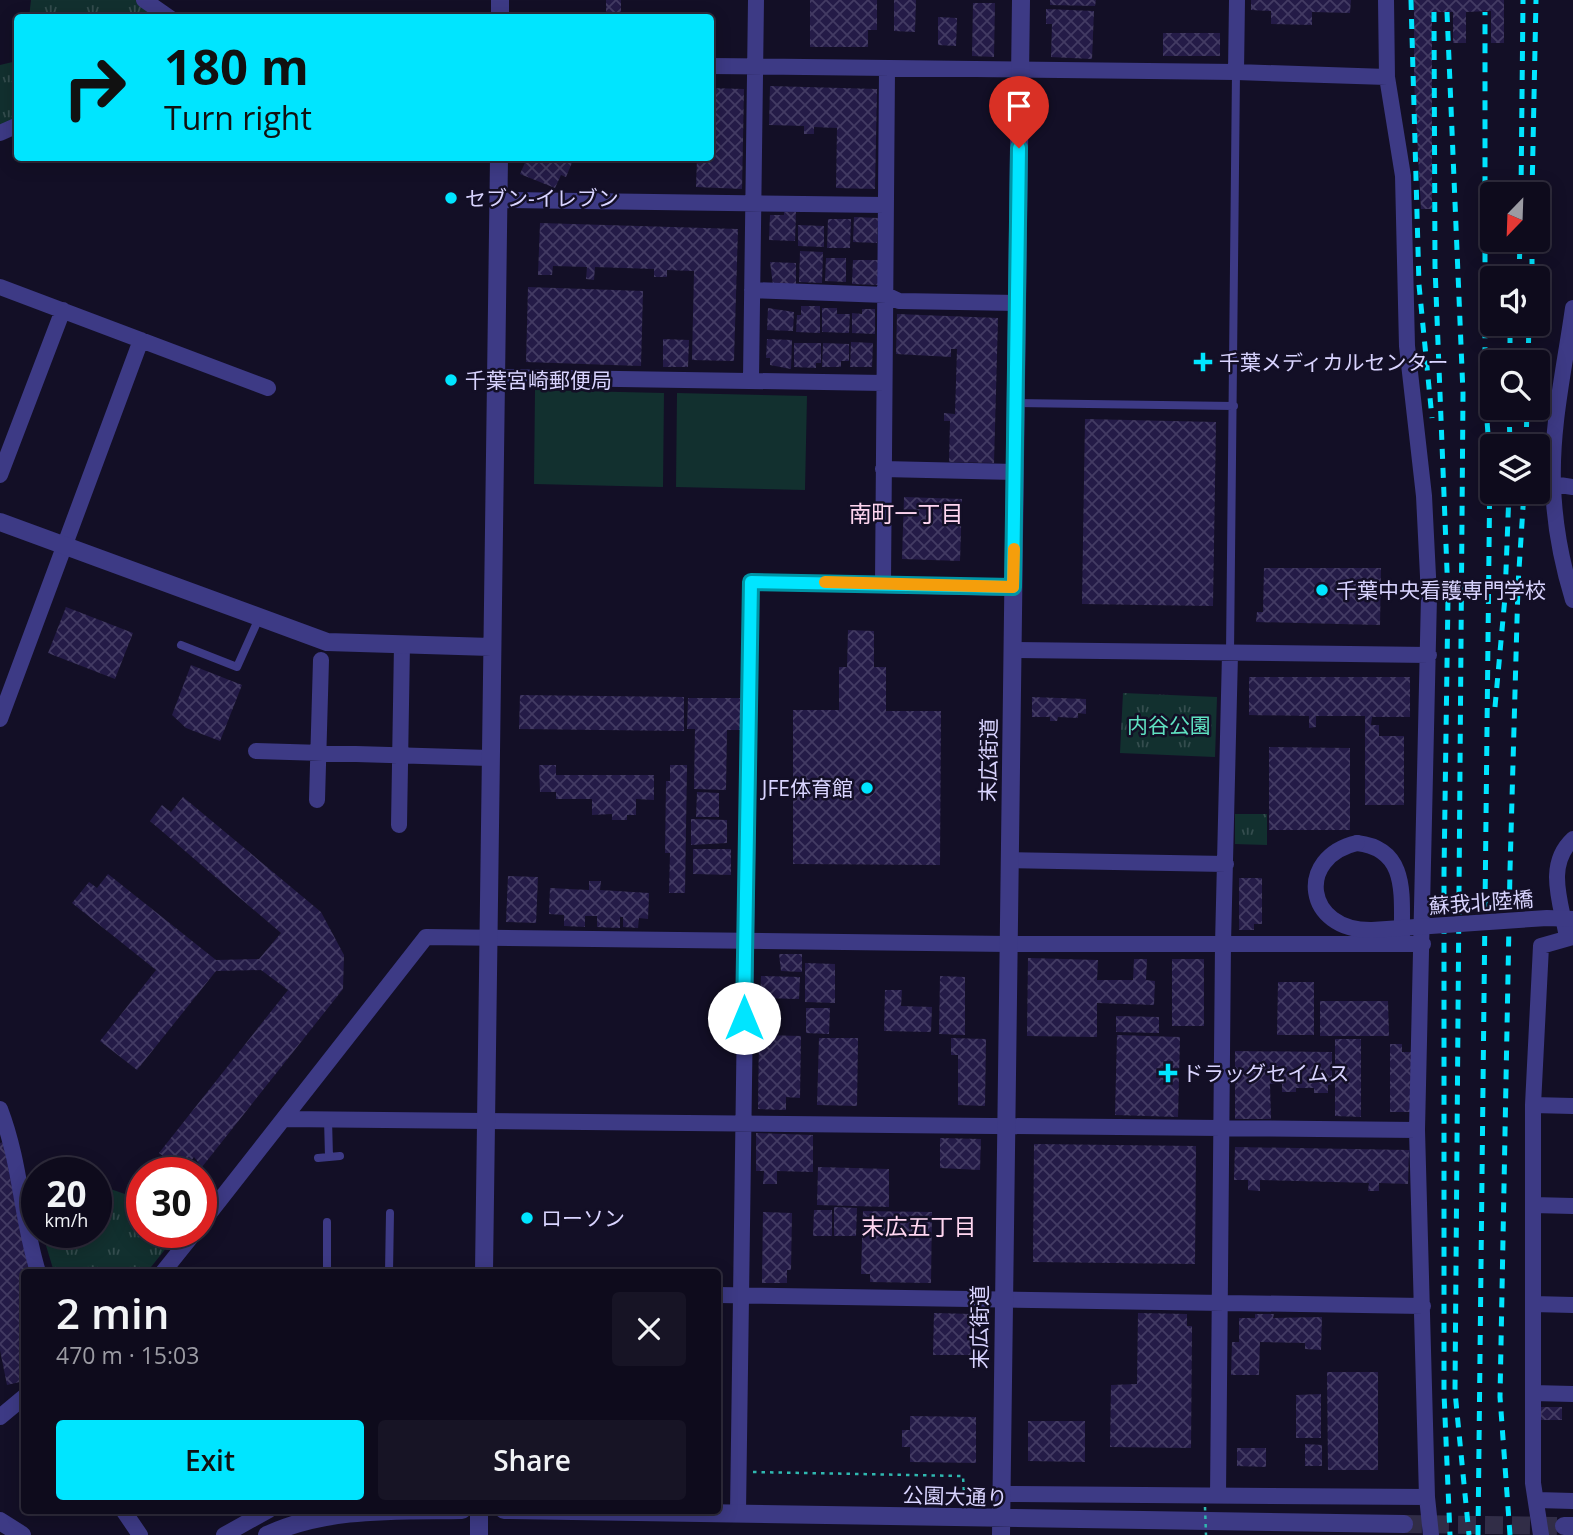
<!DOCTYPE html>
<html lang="en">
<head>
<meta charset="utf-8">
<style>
	:root { --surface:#0e0b1c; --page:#171425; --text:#f1f3f6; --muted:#9b9ba3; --line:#2e2b3b; --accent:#00e5ff }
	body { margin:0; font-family:"Open Sans","Noto Sans JP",sans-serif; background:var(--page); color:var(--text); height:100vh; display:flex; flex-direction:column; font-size:26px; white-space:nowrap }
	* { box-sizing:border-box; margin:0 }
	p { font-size:23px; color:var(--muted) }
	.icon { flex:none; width:38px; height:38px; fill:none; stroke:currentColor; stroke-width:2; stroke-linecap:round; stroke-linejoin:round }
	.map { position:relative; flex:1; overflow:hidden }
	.drawer { position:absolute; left:21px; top:1269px; width:700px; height:245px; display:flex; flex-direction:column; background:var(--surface); border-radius:7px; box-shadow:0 4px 18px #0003,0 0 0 2px var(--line) }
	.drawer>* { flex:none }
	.hud { position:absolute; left:14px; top:14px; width:700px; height:147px; border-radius:7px; box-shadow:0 4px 18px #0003,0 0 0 2px var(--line); background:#00e5ff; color:#111; overflow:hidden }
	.needle { width:46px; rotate:203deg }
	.buttons { position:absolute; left:1480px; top:182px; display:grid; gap:14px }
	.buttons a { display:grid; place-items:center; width:70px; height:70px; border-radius:7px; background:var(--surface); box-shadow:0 4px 18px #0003,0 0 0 2px var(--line); font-size:35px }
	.speed { position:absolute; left:21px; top:1157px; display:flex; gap:14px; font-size:35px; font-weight:700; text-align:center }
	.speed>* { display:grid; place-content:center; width:91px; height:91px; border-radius:50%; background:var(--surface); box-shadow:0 4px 18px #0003,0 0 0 2px var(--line); line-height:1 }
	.speed small { font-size:18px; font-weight:400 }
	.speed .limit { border:10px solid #d22; background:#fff; color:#111 }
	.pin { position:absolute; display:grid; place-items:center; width:60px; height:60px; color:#fff; margin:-72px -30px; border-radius:50% 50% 50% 0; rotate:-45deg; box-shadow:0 0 7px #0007 }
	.pin .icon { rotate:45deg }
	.me { position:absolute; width:77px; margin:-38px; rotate:0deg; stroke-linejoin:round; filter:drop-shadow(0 0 5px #0008) }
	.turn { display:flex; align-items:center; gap:24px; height:147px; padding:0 35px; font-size:32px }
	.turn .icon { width:91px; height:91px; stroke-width:2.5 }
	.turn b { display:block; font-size:49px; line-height:60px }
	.round { display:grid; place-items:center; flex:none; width:74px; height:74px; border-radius:7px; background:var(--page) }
	.headline { display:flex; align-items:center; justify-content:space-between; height:119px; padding:0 35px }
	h1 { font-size:42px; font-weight:600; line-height:52px }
	.cta { display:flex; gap:14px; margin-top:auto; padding:14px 35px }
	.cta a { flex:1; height:80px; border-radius:7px; background:var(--accent); color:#111; font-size:28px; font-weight:600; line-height:80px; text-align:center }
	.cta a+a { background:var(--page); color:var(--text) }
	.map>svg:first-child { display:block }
</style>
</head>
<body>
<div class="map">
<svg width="1573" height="1535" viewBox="0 0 1573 1535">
	<defs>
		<pattern id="park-tufts" width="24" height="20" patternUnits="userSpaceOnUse" patternTransform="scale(1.75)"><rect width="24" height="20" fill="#12302f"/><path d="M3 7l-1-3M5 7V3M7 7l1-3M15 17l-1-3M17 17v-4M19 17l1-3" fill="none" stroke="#344d4e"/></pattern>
		<pattern id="building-cross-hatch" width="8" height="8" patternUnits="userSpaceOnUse" patternTransform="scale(1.75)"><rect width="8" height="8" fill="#241b47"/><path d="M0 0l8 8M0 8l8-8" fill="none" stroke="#433b63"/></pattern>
	</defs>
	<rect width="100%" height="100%" fill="#130f26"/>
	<path fill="url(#park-tufts)" d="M31 0H136L161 18H29Z
		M17 61V118L0 125V65Z
		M1123 693 1217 697 1215 757 1120 753Z
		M1235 814H1267V845L1235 844Z
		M96 1184 142 1200V1232H179L147 1272H54L42 1232H96Z"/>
	<path fill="#12302f" d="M535 390 664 393 663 487 534 484Z
		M677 393 807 396 805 490 676 487Z"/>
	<path fill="url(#building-cross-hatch)" d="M606 0H621V18H606Z
		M810 0H877V30H868V47H810Z
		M894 0H916L915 32 894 31Z
		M1050 0H1096L1095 6 1050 5Z
		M1251 0H1351L1350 13 1312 12V25L1271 24V11L1251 10Z
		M1414 0H1504V43H1491V11L1466 12V43H1453V12H1432V209H1421L1414 81Z
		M973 3H995L994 57 972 56Z
		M1046 9 1094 11 1092 59 1051 57 1052 24H1046Z
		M938 17 957 18 956 46 938 45Z
		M1163 33H1220V56H1163Z
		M770 86 877 89 875 189 836 188 837 128 814 127V134H804V126L769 125Z
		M710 88 744 89 742 189 696 187 697 158H710Z
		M527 158H574L566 177 561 175 555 188 520 174Z
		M784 212H796L795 241 769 240 770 215H784Z
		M854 217 878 218 877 243 853 242Z
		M828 219H851L850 248H827Z
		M540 223 738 229 734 361 692 360 694 271 667 270V277H654V269L595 267 594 280 586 279 587 267 553 266 552 275H538Z
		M798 225 824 226V247L798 246Z
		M800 251 823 252 822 283 799 282Z
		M826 258H846V282L825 281Z
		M853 260H879L878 285 852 284Z
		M770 262 796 263V285H773Z
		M528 287 643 291 641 366 526 362Z
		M801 306H820V333L796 332 797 315H801Z
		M768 308 794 312 793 331 767 330Z
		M822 308H837V314H850L849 333 822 332Z
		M862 309H875V334L852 333V313L862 314Z
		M897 314 998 318 994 463 949 462 950 421H944V413L955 414 957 349H951V357L896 354Z
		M663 339 689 340 688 367H663Z
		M767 339 792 340 791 369 770 365V358H766Z
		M851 342 873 343 872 367H850Z
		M794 343H821V363H816V368L794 367Z
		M823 343 849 344V361H841V367H822Z
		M1085 419 1216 422 1213 606 1082 604Z
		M904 497 962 499 960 561 902 559Z
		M1264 568H1381L1380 625 1256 622 1257 612H1263Z
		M66 607 133 633 115 679 48 653Z
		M848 630 874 631V667H886V711H941L940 865 793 864V710H839V667H847Z
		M191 665 242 685 220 741 186 728 172 715Z
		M1249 677H1410V717H1372L1371 725H1379V736H1404V805H1365V716H1316V727L1309 728V716L1249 715Z
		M520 695 684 697V731L519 729Z
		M1032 697 1086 699V714L1078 713V718L1058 717 1057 721H1050V717H1032Z
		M688 698H740V730H727L726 790 694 789 695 729H687Z
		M1269 747 1350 748V830H1269Z
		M539 765H556V775H654V800L636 799V815H627V820H612V814L592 815V799H556V792H540Z
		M670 765H687L685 893H669L670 853H665L666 781H670Z
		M697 792 719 793V817H696Z
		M183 797 321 912 344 955 343 989 202 1167 194 1157 184 1171 159 1153 288 990 261 970 216 971 137 1070 100 1041 156 970 72 903 89 882 97 888 108 874 216 960 259 959 281 933 150 821 162 805 171 812Z
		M691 819 727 820V843L691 845Z
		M693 849H731V875L693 874Z
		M508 876 538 877 536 923 506 922Z
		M1239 878H1262V924H1254V930H1239Z
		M589 881H601L600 890 649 893 648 919 639 918 638 928 623 927V917H620V928L597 927V916H585V927L564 926V915L549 914 550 888 589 890Z
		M779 954H802V972L781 971Z
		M1028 958 1098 960 1097 980H1133L1134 959H1147L1146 980 1155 981 1154 1005 1097 1003V1037L1027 1036Z
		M1172 959H1204V1026H1172Z
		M805 963 835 964V1003L805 1002Z
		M761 976 800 977 799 999 760 998Z
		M940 976 965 977V1035L939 1034Z
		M1278 982H1314V1035H1277Z
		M885 990H902L901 1006 932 1007 931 1032 884 1031Z
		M1320 1001H1388L1389 1036H1320Z
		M806 1008H830L829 1034 806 1033Z
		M1116 1016 1159 1017V1033L1116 1032Z
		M759 1035 801 1036 800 1098 786 1097V1110L758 1109Z
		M1117 1035 1180 1037 1178 1117 1115 1115Z
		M819 1038H858L857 1106 817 1105Z
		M951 1038 986 1039 985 1106 958 1105V1055H951Z
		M1335 1039H1361V1117L1335 1116Z
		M1390 1044H1402V1052H1412V1112H1390Z
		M1235 1051 1332 1052V1084L1328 1085V1093H1314V1088H1296V1092H1282V1084H1270L1271 1119H1235Z
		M756 1133 813 1135V1172L777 1171V1184H763L764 1171H756Z
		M940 1138 981 1139 980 1170 940 1168Z
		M3 1142 29 1272H24V1381L7 1385 0 1350V1143Z
		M1034 1144 1196 1146 1195 1264 1033 1262Z
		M1235 1147 1409 1150 1408 1184 1379 1183V1191H1368L1369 1183 1260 1180V1191L1248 1190V1180H1234Z
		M818 1167 889 1169V1207L817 1205Z
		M834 1207 857 1208 856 1236H834Z
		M814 1210H832V1236H813Z
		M863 1211 932 1212 931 1283 870 1282V1274H861Z
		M763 1212 792 1213 791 1270H787V1283H762Z
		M934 1313 972 1314 971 1355H933Z
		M1138 1313 1187 1314V1326H1192L1191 1448 1110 1447 1111 1385 1137 1384Z
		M1255 1314H1274L1273 1318 1322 1317 1321 1350 1305 1349V1343L1260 1342 1259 1375H1231L1232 1342H1239V1318H1255Z
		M1327 1372H1378V1470H1328Z
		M1321 1394V1438H1296V1395Z
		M1540 1407H1562V1420H1540Z
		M910 1416 976 1417V1463L910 1462V1447H902V1430H910Z
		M1028 1421H1085V1462L1028 1461Z
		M1305 1444 1322 1445V1466H1305Z
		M1237 1448H1266V1467L1237 1466Z"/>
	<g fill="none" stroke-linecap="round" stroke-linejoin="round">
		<path stroke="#312d47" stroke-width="18" stroke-dasharray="18 9" stroke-linecap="butt" d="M1404 1524 1564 1526"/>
		<path stroke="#2fb8b0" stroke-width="2.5" stroke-dasharray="3.5 5" stroke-linecap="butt" d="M753 1472 963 1476 964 1494"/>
		<path stroke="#3d3a85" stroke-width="8" d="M1016 403 1234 406
			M181 645 237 667 259 618
			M1230 653 1236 72
			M328 1119 329 1157
			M318 1158 340 1156
			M327 1222V1272
			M389 1272 390 1213"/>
		<path stroke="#3d3a85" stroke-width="16" d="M144 0 170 18
			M1386 0 1387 77 1403 176 1407 346 1424 496 1429 596 1417 1130 1427 1497 1431 1535
			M710 66 1236 72 1387 77
			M1236 72 1237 0
			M0 133 18 125
			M499 200 885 205
			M0 287 268 388
			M752 290 886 295 899 301 1018 303
			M1573 308C1565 365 1551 426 1553 484 1554 521 1562 564 1573 600
			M494 377 884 383
			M751 379 756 0
			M883 469 1015 472
			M0 475 63 310
			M1553 484 1573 487
			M883 583 887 70
			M1013 650 1429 655
			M0 719 141 340
			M256 751 489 758
			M317 800 321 660
			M399 825 402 644
			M1357 843C1410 849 1401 898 1402 939
			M1009 860 1226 864
			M1566 932C1560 900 1546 864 1573 839
			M1533 1105 1573 1106
			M0 1109C21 1164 21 1217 38 1272
			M284 1119 1417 1130
			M1533 1205 1573 1206
			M201 1224 426 937 1008 944H1423
			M163 1272 195 1232
			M718 1295 1423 1306
			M1533 1304 1573 1305
			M1533 1393 1573 1394
			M0 1417 24 1397
			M1002 1494 1427 1497
			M1218 1496 1223 944 1230 654
			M1537 1500 1573 1501
			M123 1510 140 1535
			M738 1512 751 582 1013 588
			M224 1535 269 1510
			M1541 1535 1533 1483V1105L1541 946 1573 937"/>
		<path stroke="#3d3a85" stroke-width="18" d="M500 18V0
			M0 522 327 642 491 647
			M484 1272 499 158
			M504 1510 1404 1524
			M0 1521 22 1535
			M1564 1526H1573
			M267 1535C327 1507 397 1511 462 1510
			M479 1535V1510
			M1001 1535 1021 0"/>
		<path stroke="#00e5ff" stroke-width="5" stroke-dasharray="10 9" stroke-linecap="butt" d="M1411 0 1419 285 1432 418
			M1434 12 1435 267 1448 596 1444 873V1393L1450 1535
			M1447 12 1463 393 1455 1392 1469 1535
			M1521 194 1523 0
			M1532 194 1536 0
			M1532 240V278
			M1519 278 1520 240
			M1510 362V324
			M1528 362 1529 324
			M1509 408 1510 446
			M1526 446 1527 408
			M1495 707 1505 597 1509 492
			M1478 1535 1490 461 1485 394V12
			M1510 1535 1500 1397 1510 870 1518 585 1524 492"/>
		<path stroke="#2fb8b0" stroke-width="2.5" stroke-dasharray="3.5 5" stroke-linecap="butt" d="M1205 1507 1206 1535"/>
		<path stroke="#3d3a85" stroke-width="16" d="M1357 843C1296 857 1304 931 1372 930L1547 918 1573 919"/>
	</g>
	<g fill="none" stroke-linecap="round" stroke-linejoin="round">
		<g stroke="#0095a6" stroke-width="18">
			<path id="route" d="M744 1018 751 582 1013 587 1019 148"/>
		</g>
		<use href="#route" stroke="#00e5ff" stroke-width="12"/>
		<path stroke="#f59e0b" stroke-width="12" d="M825 582 1013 587 1014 549"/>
	</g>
	<g fill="#00e5ff" stroke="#130f26" stroke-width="2.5">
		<circle cx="451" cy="198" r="7"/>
		<path d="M1199.5 351.5h7v7h7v7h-7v7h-7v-7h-7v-7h7z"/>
		<circle cx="451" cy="380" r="7"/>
		<circle cx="1322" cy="590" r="7"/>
		<circle cx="867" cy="788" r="7"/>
		<path d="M1164.5 1062.5h7v7h7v7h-7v7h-7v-7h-7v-7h7z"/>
		<circle cx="527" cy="1218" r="7"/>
	</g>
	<g text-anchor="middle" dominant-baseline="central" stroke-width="5" stroke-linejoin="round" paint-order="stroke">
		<g font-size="21" fill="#d9d4ff" stroke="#130f26" text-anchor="start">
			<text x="465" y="198">セブン-イレブン</text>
			<text x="1219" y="362">千葉メディカルセンター</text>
			<text x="465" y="380">千葉宮崎郵便局</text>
			<text x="1336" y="590">千葉中央看護専門学校</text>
			<text x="853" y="788" text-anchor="end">JFE体育館</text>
			<text x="1182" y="1073">ドラッグセイムス</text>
			<text x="541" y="1218">ローソン</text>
		</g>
		<g font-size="21" fill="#5fe0c0" stroke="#130f26">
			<text x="1169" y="725">内谷公園</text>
		</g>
		<g font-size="21" fill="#d9d4ff" stroke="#130f26">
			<text transform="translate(988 760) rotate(-89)">末広街道</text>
			<text transform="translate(1481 902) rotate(-4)">蘇我北陸橋</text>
			<text transform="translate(979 1327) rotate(-90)">末広街道</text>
			<text transform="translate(955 1496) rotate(2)">公園大通り</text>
		</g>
		<g font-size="23" fill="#ffd6f0" stroke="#130f26">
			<text x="906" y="513">南町一丁目</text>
			<text x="919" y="1226">末広五丁目</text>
		</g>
	</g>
</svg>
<div class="buttons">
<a><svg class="needle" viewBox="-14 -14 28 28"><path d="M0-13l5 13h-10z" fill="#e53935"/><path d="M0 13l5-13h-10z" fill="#9b9ba3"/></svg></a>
<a><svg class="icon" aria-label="sound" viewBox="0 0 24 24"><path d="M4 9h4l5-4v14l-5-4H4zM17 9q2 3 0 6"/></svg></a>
<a><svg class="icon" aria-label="search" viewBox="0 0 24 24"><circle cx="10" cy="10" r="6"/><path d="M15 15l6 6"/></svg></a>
<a><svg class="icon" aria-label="layers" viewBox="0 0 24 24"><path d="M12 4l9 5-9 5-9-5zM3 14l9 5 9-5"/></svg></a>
</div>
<div class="speed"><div>20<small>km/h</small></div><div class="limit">30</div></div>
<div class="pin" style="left:1019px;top:148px;background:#d93025"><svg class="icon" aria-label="arrive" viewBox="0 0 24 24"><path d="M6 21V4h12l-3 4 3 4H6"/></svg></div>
<svg class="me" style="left:744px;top:1018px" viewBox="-20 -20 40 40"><circle r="19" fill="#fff"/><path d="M0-13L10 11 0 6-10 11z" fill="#00e5ff"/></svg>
<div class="hud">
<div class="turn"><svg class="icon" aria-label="right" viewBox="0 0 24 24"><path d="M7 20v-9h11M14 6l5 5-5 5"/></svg><div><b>180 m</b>Turn right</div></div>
</div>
<section class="drawer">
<div class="headline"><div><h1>2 min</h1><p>470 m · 15:03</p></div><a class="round"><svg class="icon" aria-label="close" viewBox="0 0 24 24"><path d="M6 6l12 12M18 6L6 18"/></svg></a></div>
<div class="cta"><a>Exit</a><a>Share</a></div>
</section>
</div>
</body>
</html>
